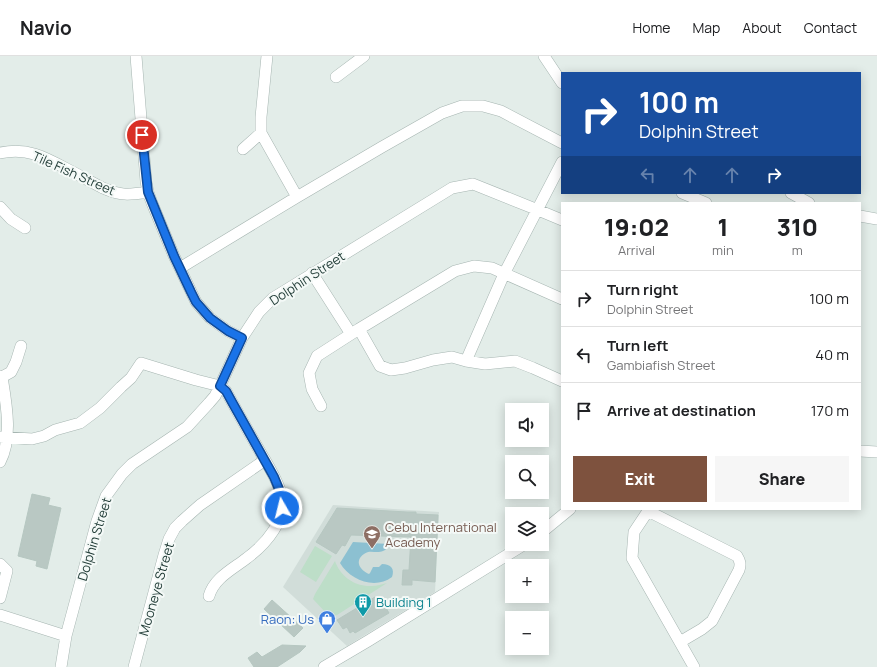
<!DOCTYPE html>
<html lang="en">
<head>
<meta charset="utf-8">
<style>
	:root { --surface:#fff; --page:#f6f6f6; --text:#202124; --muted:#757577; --line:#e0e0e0; --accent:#7e523e }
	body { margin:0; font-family:Manrope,sans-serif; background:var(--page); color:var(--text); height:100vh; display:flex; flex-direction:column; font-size:15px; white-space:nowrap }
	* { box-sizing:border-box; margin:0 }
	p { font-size:13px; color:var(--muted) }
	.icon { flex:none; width:22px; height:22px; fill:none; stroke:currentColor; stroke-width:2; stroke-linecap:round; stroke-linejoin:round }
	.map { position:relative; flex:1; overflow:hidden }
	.drawer { position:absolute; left:561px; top:146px; width:300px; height:308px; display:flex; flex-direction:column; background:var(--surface); border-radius:0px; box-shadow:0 2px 10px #0003 }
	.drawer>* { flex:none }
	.guide { position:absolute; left:561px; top:16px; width:300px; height:122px; border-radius:0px; box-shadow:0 2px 10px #0003; background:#1a4fa0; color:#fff; overflow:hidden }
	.buttons { position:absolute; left:505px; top:347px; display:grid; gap:8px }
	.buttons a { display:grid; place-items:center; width:44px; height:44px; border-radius:0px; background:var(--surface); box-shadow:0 2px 10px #0003; font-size:20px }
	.pin { position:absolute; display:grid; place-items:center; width:34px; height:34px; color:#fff; margin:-17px; border:2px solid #fff; border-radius:50%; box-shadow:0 1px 4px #0007 }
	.me { position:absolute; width:44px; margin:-22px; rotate:352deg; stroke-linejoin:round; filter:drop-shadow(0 0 3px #0008) }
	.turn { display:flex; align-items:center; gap:14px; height:84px; padding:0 12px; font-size:18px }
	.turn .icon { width:52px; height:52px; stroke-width:2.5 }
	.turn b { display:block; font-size:28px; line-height:34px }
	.lanes { display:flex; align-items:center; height:38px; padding:0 12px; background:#0003; justify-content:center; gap:20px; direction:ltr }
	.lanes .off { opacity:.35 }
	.eta { display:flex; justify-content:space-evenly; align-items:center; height:68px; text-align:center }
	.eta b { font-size:24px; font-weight:800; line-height:28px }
	.button { display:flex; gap:8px; margin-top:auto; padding:8px 12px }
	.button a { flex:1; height:46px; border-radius:0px; background:var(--accent); color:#fff; font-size:16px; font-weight:800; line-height:46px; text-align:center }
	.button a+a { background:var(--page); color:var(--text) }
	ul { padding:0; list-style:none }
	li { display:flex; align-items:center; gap:12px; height:56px; padding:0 12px; border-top:1px solid var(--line) }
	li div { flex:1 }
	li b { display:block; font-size:15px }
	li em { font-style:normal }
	header { display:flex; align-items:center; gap:24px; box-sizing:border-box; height:56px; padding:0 20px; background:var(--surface); border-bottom:1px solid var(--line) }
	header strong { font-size:19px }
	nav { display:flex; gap:22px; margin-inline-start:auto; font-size:14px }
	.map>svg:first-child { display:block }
</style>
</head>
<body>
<header>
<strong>Navio</strong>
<nav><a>Home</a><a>Map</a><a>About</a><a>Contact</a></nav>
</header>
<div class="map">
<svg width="877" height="611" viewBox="0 0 877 611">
	<rect width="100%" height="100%" fill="#e3ede9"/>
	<path fill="#d1ddd9" d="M333 449 439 456 435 536 347 590 283 531Z"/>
	<path fill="#bddec8" d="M315 490 332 500 316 526 300 516Z
		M335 505C340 520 355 531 372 530 377 530 382 528 387 527L337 559 330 561 328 559 313 543 315 538Z"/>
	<path fill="#8cc0d1" d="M353 486 389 488C388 491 386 494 383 495 376 498 370 493 364 498 354 505 360 514 369 518L370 517 373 511H379L382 508C391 508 395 513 392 521 375 534 350 524 340 507Z"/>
	<path fill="#b9c8c3" stroke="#b6c7c1" d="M32 438 50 442 48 449 61 452 47 513 36 510 37 505 18 500Z
		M337 452 407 456H416V458L438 459 435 526 412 524V529H402L403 514H409L411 481 351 479 345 490 342 489 336 498 316 486Z
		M375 541 380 549 383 547 389 557 355 577 353 575 350 577 347 571 343 573 337 564Z
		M272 544 303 572 294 581 264 553Z
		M282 589 306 590 300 596 277 611H254L248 602 257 596 262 601Z"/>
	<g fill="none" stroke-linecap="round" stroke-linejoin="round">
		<g stroke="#a6b5b1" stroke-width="12">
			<path id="street" d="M136 0 146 125 148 136 152 147 174 200 196 246 210 262 228 275 242 282
				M267 0 261 61V77L297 141
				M544 0 562 27
				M336 21 364 0
				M243 93 261 77
				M0 97C27 91 45 101 67 113 79 119 91 126 103 132 121 140 129 139 148 136
				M682 137 706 147
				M791 137 809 147
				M0 151 11 163 25 172
				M860 160 877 163
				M180 212 297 141 382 91 442 57 462 50H483L501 55 562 87
				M312 217 351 278
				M359 273 380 310 391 314 405 312 433 304 452 301 466 305 485 308 515 305 533 312 562 325
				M466 305 504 218 562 106
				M0 320 2 321C6 346 13 382 0 406
				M2 321 11 316 16 306 21 290
				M321 350 312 333 309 317 317 300 359 273 455 215 474 210 492 212 562 243
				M0 381 32 383 44 380 55 374 80 367 100 352 121 331 131 322 141 307 196 324 220 330 226 335 232 346C242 364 252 382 262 399 269 411 278 425 281 438 288 463 266 488 247 502 233 513 214 522 209 540
				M860 395 877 396
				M648 453V455L634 476 632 502 694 611
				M648 455 737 500C740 505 741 508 739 514L712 565 702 573 680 586
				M542 476 570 453
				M0 508 7 515 0 542
				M0 559 66 580
				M61 611 66 580 97 465 106 440 122 418 132 408 187 371 209 347 215 340 220 330 242 282 259 256 273 242 452 132 473 128 538 154 562 164
				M134 611 164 499 169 483 175 472 182 465 200 449 265 404
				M324 611 368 585 525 488"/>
		</g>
		<use href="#street" stroke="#fff" stroke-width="11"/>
	</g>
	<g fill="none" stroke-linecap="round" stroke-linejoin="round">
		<g stroke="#114b97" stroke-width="10">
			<path id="route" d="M142 79 148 136 174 200 191 236 196 246 210 262 228 275 242 282 220 330 226 335 232 346 274 421 281 438 282 452"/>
		</g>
		<use href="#route" stroke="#1a73e8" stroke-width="7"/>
	</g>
	<defs>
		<g id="school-pin" transform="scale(0.9)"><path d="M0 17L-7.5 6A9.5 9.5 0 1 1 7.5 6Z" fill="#8d6e63" stroke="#f4f9f7"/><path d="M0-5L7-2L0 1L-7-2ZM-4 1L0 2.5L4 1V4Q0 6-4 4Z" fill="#fff"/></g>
		<g id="building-pin" transform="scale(0.9)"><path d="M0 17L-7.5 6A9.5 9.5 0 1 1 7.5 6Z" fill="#0f9aa8" stroke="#f4f9f7"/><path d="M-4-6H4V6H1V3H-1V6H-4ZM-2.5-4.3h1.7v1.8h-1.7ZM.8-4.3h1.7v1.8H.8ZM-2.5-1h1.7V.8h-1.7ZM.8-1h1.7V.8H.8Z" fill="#fff"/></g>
		<g id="shop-pin" transform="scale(0.9)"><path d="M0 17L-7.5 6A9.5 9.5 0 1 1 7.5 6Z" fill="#3f7fe0" stroke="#f4f9f7"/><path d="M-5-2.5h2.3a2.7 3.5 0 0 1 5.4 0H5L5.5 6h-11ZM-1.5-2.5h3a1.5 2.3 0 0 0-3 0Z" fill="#fff"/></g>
	</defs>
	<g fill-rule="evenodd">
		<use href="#school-pin" x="372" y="478"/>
		<use href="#building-pin" x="363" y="546"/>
		<use href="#shop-pin" x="327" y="563"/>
	</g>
	<g text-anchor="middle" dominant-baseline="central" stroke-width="4" stroke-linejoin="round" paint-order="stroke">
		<g font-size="13" fill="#233e39" stroke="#f4f9f7">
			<text transform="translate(74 117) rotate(24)">Tile Fish Street</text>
			<text transform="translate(307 222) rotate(-33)">Dolphin Street</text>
			<text transform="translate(94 483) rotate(-73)">Dolphin Street</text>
			<text transform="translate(156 533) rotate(-74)">Mooneye Street</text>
		</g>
		<g font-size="13" fill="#785e54" stroke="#f4f9f7" text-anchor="start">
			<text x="385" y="471">Cebu International<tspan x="385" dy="15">Academy</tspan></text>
		</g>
		<g font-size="13" fill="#0d838f" stroke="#f4f9f7" text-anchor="start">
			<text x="376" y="546">Building 1</text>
		</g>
		<g font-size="13" fill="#366cbe" stroke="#f4f9f7" text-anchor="end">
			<text x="314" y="563">Raon: Us</text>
		</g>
	</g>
</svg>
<div class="buttons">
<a><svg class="icon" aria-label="sound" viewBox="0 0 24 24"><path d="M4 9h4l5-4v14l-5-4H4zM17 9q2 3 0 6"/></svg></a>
<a><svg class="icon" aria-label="search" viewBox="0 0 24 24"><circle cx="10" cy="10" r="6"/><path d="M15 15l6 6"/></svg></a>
<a><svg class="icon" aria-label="layers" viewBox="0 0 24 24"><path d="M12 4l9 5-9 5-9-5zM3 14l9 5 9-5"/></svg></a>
<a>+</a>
<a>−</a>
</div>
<div class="pin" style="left:142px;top:79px;background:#d93025"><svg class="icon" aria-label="arrive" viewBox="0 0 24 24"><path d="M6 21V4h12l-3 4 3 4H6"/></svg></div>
<svg class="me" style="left:282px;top:452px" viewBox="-20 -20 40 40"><circle r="17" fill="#1a73e8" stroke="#fff" stroke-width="3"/><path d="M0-11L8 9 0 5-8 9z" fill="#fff"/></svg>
<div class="guide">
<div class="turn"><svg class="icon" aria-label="right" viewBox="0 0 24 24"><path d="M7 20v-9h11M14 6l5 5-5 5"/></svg><div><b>100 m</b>Dolphin Street</div></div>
<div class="lanes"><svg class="icon off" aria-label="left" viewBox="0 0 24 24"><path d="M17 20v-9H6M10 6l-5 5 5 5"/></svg><svg class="icon off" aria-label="ahead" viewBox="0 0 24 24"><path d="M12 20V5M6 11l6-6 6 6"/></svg><svg class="icon off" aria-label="ahead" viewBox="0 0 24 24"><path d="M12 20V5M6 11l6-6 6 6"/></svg><svg class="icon" aria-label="right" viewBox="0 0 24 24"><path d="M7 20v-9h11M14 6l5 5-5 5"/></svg></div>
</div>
<section class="drawer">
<div class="eta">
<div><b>19:02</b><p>Arrival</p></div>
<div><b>1</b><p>min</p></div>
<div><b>310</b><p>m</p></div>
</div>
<ul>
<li><svg class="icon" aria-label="right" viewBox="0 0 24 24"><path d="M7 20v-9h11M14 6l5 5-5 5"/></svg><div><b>Turn right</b><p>Dolphin Street</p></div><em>100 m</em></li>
<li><svg class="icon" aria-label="left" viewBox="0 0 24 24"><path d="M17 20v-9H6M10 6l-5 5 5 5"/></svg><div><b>Turn left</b><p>Gambiafish Street</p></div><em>40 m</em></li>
<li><svg class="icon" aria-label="arrive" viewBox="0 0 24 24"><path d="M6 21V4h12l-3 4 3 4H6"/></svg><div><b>Arrive at destination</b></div><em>170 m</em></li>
</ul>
<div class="button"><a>Exit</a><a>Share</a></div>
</section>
</div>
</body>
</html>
